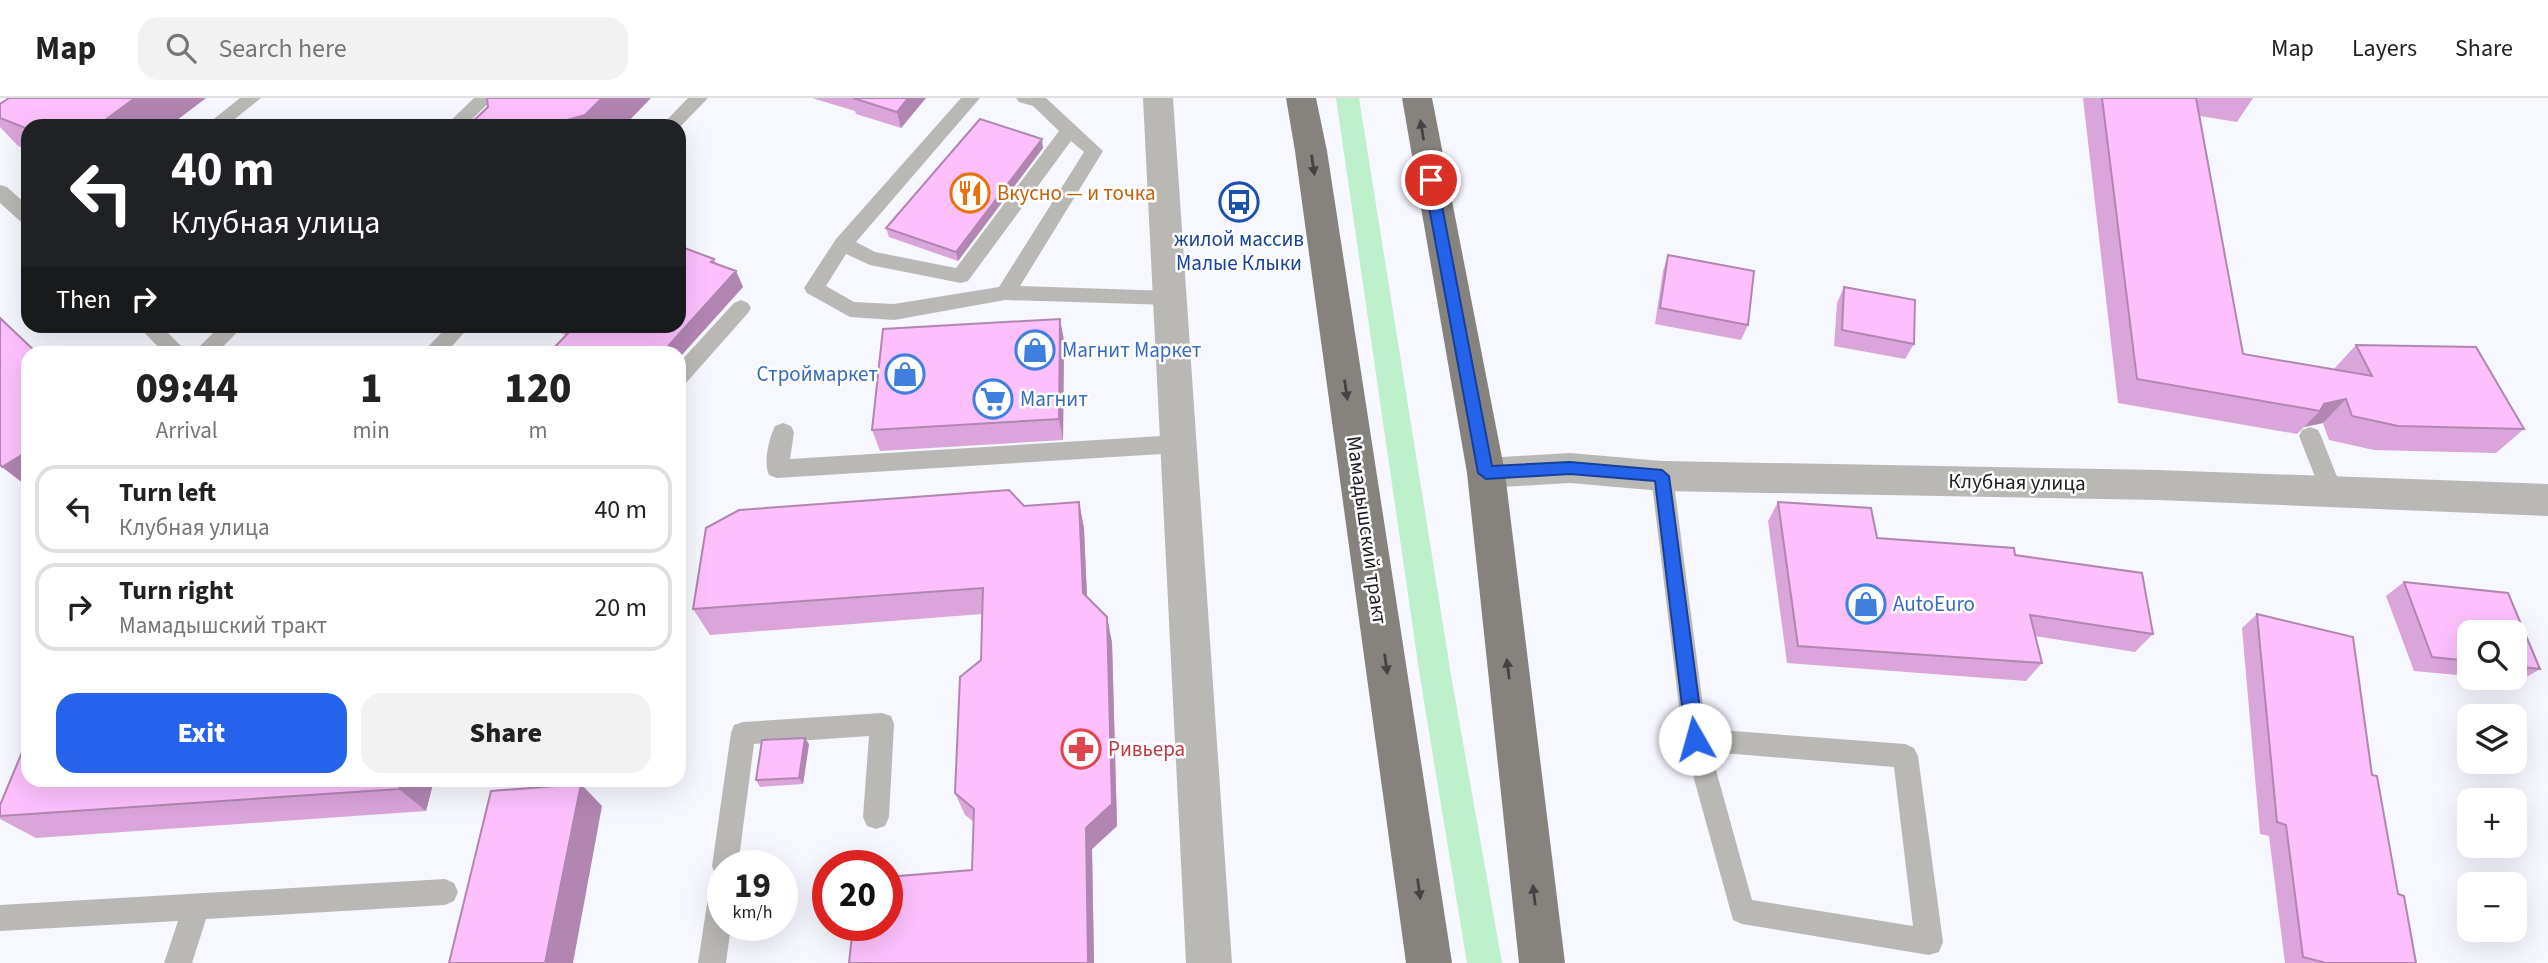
<!DOCTYPE html>
<html lang="en">
<head>
<meta charset="utf-8">
<style>
	:root { --surface:#fff; --page:#f2f2f2; --text:#222; --muted:#767676; --line:#e0e0e0; --accent:#2563eb }
	body { margin:0; font-family:"Source Sans 3",sans-serif; background:var(--page); color:var(--text); height:100vh; display:flex; flex-direction:column; font-size:26px; white-space:nowrap }
	* { box-sizing:border-box; margin:0 }
	p { font-size:23px; color:var(--muted) }
	.icon { flex:none; width:38px; height:38px; fill:none; stroke:currentColor; stroke-width:2; stroke-linecap:round; stroke-linejoin:round }
	.map { position:relative; flex:1; overflow:hidden }
	.panel { position:absolute; left:21px; top:248px; width:665px; height:441px; display:flex; flex-direction:column; background:var(--surface); border-radius:21px; box-shadow:0 7px 28px #0002 }
	.panel>* { flex:none }
	.top-card { position:absolute; left:21px; top:21px; width:665px; height:214px; border-radius:21px; box-shadow:0 7px 28px #0002; background:#202124; color:#fff; overflow:hidden }
	.tools { position:absolute; left:2457px; top:522px; display:grid; gap:14px }
	.tools a { display:grid; place-items:center; width:70px; height:70px; border-radius:14px; background:var(--surface); box-shadow:0 7px 28px #0002; font-size:35px }
	.speed { position:absolute; left:707px; top:752px; display:flex; gap:14px; font-size:35px; font-weight:700; text-align:center }
	.speed>* { display:grid; place-content:center; width:91px; height:91px; border-radius:50%; background:var(--surface); box-shadow:0 7px 28px #0002; line-height:1 }
	.speed small { font-size:18px; font-weight:400 }
	.speed .limit { border:10px solid #d22; background:#fff; color:#111 }
	.pin { position:absolute; display:grid; place-items:center; width:60px; height:60px; color:#fff; margin:-30px; border:4px solid #fff; border-radius:50%; box-shadow:0 2px 7px #0007 }
	.me { position:absolute; width:77px; margin:-38px; rotate:353deg; stroke-linejoin:round; filter:drop-shadow(0 0 5px #0008) }
	.turn { display:flex; align-items:center; gap:24px; height:147px; padding:0 35px; font-size:32px }
	.turn .icon { width:91px; height:91px; stroke-width:2.5 }
	.turn b { display:block; font-size:49px; line-height:60px }
	.then { display:flex; align-items:center; height:66px; padding:0 35px; background:#0003; gap:14px; font-size:26px }
	.eta { display:flex; justify-content:space-evenly; align-items:center; height:119px; text-align:center }
	.eta b { font-size:42px; font-weight:800; line-height:49px }
	.cta { display:flex; gap:14px; margin-top:auto; padding:14px 35px }
	.cta a { flex:1; height:80px; border-radius:21px; background:var(--accent); color:#fff; font-size:28px; font-weight:800; line-height:80px; text-align:center }
	.cta a+a { background:var(--page); color:var(--text) }
	ul { padding:0; list-style:none }
	li { display:flex; align-items:center; gap:21px; height:88px; margin:0 14px 10px; padding:0 21px; border:4px solid var(--line); border-radius:21px }
	li div { flex:1 }
	li b { display:block; font-size:26px }
	li em { font-style:normal }
	header { display:flex; align-items:center; gap:42px; box-sizing:border-box; height:98px; padding:0 35px; background:var(--surface); border-bottom:2px solid var(--line) }
	header strong { font-size:33px }
	nav { display:flex; gap:38px; margin-inline-start:auto; font-size:24px }
	.search { width:490px; height:63px; background:var(--page); display:flex; align-items:center; gap:18px; box-sizing:border-box; padding:0 24px; border-radius:21px; color:var(--muted); font-size:26px }
	.map>svg:first-child { display:block }
</style>
</head>
<body>
<header>
<strong>Map</strong>
<div class="search"><svg class="icon" aria-label="search" viewBox="0 0 24 24"><circle cx="10" cy="10" r="6"/><path d="M15 15l6 6"/></svg>Search here</div>
<nav><a>Map</a><a>Layers</a><a>Share</a></nav>
</header>
<div class="map">
<svg width="2548" height="865" viewBox="0 0 2548 865">
	<rect width="100%" height="100%" fill="#f6f7ff"/>
	<path fill="#bef0cc" d="M1336 0H1359L1451 577 1502 865H1467L1420 579Z"/>
	<g fill="none" stroke-linecap="round" stroke-linejoin="round">
		<path fill="#bab8b5" fill-rule="evenodd" d="M240 0H261L226 28H205Z
			M474 0H494L465 28H445Z
			M688 0H708L679 30 661 28Z
			M961 0H980L856 144 875 154 956 170 1059 33 1033 8 1019 4 1016 0H1046L1103 53 1020 188 1170 193 1177 195 1180 200 1177 205 1170 207 1005 202 894 222 850 219 807 195 804 190 836 141ZM1071 43 1084 54 999 189 894 206 854 204 826 188 846 156 870 167 961 185 968 183Z
			M0 87 7 89 28 108V126L21 124 0 105Z
			M741 202 748 205 751 210 748 215 686 285 679 287V265L734 205Z
			M138 228H161L189 256H165Z
			M220 228H243L216 256H192Z
			M448 228H470L445 256H421Z
			M783 325 791 328 794 334 790 361 1178 337 1186 340 1189 346 1186 352 1178 355 777 380 769 377C763 365 769 340 775 328Z
			M2310 329 2318 332 2321 338 2343 394 2340 400 2332 403 2324 400 2321 394 2299 338 2302 332Z
			M1662 369 1670 372 1673 378 1706 631 1905 646 1914 650 1918 658 1943 844 1939 854 1929 857 1742 826 1733 822 1683 641 1651 378 1654 372ZM1711 654 1894 669 1913 828 1752 802Z
			M882 615 891 618 894 626 889 719 885 728 876 731 867 728 863 719 869 638 754 646 738 768H723V828H731L726 865H698L710 786 715 776 712 768 731 635 734 627 743 624Z
			M445 781 454 785 458 794 454 803 445 807 206 821 192 865H164L178 823 0 833V807Z"/>
		<path fill="#bab8b5" fill-rule="evenodd" d="M1143 0H1173L1232 865H1186Z
			M1570 355 1662 363 2158 372 2548 386V418L2158 402 1662 393 1570 385 1486 390 1473 386 1467 375 1473 364 1486 360Z"/>
		<path fill="#86827d" fill-rule="evenodd" d="M1286 0H1316L1327 53 1452 865H1406L1295 53Z
			M1402 0H1432L1505 375 1565 865H1519L1467 375Z"/>
	</g>
	<path fill="#daa5da" d="M9 0H206L169 28H28V52L18 48 0 29V6Z
		M812 0H926L901 30 856 16 855 13Z
		M2083 0H2253L2237 24 2200 18 2243 256 2333 272 2356 247 2524 331 2496 355 2374 352 2329 342 2323 325 2304 329 2297 336 2118 305Z
		M1043 50 958 163 889 139 886 130Z
		M679 148 714 161 716 166 736 173 743 189 679 260V256H548L566 237 555 233 551 228H679Z
		M1668 157 1748 227 1741 242 1655 226 1663 173Z
		M1844 189 1914 246 1905 261 1834 248 1837 205Z
		M1064 242 1063 342 880 353 872 332Z
		M1079 404 1084 431 1087 499 1112 544 1117 728 1092 751 1094 865H849L972 772 974 724 965 717 955 695 981 562 982 516 710 537 693 511 1024 408Z
		M1778 404 1877 440 2015 457 2153 536 2135 554 2035 538 2042 565 2026 583 1787 565 1768 423Z
		M2404 484 2508 495 2540 571 2520 583 2479 579H2515V534H2469V578L2414 573 2386 498Z
		M2257 516 2372 677 2398 796 2416 865H2285L2269 738 2260 736 2242 530Z
		M809 646 803 686 760 689 756 682Z
		M434 682 426 713 36 740 0 721V707Z"/>
	<path fill="#b186b1" d="M135 0H206L169 28H97Z
		M602 0H651L624 28H546Z
		M908 0H926L901 30 897 14Z
		M1042 41 1043 50 958 163 956 154Z
		M736 173 743 189 679 260V256H661Z
		M1060 221 1064 242 1063 342 1059 321Z
		M2346 301 2323 325 2304 329 2320 313 2324 306Z
		M28 353V389L2 369Z
		M1079 404 1084 431 1088 521 1083 495Z
		M1107 519 1112 544 1117 728 1092 751 1094 865H1088L1086 730Z
		M805 640 809 646 803 686 799 680Z
		M401 682H434L426 713 399 691Z
		M581 686 602 708 573 865H545Z"/>
	<path fill="#fdc0fd" stroke="#b186b1" stroke-width="2" d="M9 0H135L97 28H28V31L0 20V6Z
		M487 0H602L585 17 546 28H468L488 9Z
		M853 0H908L897 14Z
		M2102 0H2196L2243 256 2372 278 2356 247 2476 249 2524 331 2398 328 2352 318 2346 301 2324 306 2320 313 2137 281Z
		M980 21 1042 41 956 154 886 130Z
		M679 148 714 161 711 164 736 173 661 256H548L574 229 570 228H679Z
		M1668 157 1754 173 1748 227 1660 210Z
		M1844 189 1915 202 1914 246 1842 232Z
		M0 220 38 256H28V353L2 369 0 366Z
		M1060 221 1059 321 872 332 883 231Z
		M1009 392 1024 408 1079 404 1083 495 1107 519 1112 706 1086 730 1088 865H849L853 828H887V779L972 772 974 711 955 695 960 579 981 562 983 490 693 511 706 430 739 412Z
		M1778 404 1871 410 1877 440 2014 450 2015 457 2142 475 2153 536 2030 517 2042 565 1798 548Z
		M2404 484 2508 495 2540 571 2515 568V534H2469V563L2432 559Z
		M2257 516 2353 539 2372 677 2377 678 2398 796 2404 798 2416 865H2326L2303 859 2286 727 2277 724Z
		M28 640V682H401L399 691 0 718V707Z
		M805 640 799 680 756 682 762 642Z
		M581 686 545 865H449L491 693Z"/>
	<defs><path id="oneway-solid" d="M-6-.8H1V-3.2L6.5 0L1 3.2V.8H-6Z" transform="scale(1.75)"/></defs>
	<g fill="#444242">
		<use href="#oneway-solid" transform="translate(1422 32) rotate(-99)"/>
		<use href="#oneway-solid" transform="translate(1313 67) rotate(82)"/>
		<use href="#oneway-solid" transform="translate(1346 292) rotate(82)"/>
		<use href="#oneway-solid" transform="translate(1386 566) rotate(82)"/>
		<use href="#oneway-solid" transform="translate(1508 571) rotate(-97)"/>
		<use href="#oneway-solid" transform="translate(1419 791) rotate(82)"/>
		<use href="#oneway-solid" transform="translate(1534 797) rotate(-97)"/>
	</g>
	<path fill="#2563eb" stroke="#184099" stroke-width="2" d="M1431 77 1437 82 1492 368 1570 364 1662 372 1669 378 1704 641 1701 646 1695 649 1689 646 1686 641 1655 383 1570 376 1486 381 1478 375 1424 82Z"/>
	<defs>
		<g id="restaurant-ring" transform="scale(2.0125)"><circle r="9.5" fill="#fff" stroke="#e8710a" stroke-width="1.5"/><path d="M-5-6h1v4h1v-4h1v4h1v-4h1v5L-1.5 .5V6h-2V.5L-5-1ZM5-6V6H3V1.5H1.5Q1.5-4 5-6Z" fill="#e8710a"/></g>
		<g id="bus-ring" transform="scale(2.0125)"><circle r="9.5" fill="#fff" stroke="#1a4fb4" stroke-width="1.5"/><path d="M-5-6H5V4H4V6H2V4H-2V6H-4V4H-5ZM-3.5-4V0h7V-4ZM-3.5 1.2v1.5H-2V1.2ZM2 1.2v1.5H3.5V1.2Z" fill="#1a4fb4"/></g>
		<g id="shop-ring" transform="scale(2.0125)"><circle r="9.5" fill="#fff" stroke="#3f7fe0" stroke-width="1.5"/><path d="M-5-2.5h2.3a2.7 3.5 0 0 1 5.4 0H5L5.5 6h-11ZM-1.5-2.5h3a1.5 2.3 0 0 0-3 0Z" fill="#3f7fe0"/></g>
		<g id="supermarket-ring" transform="scale(2.0125)"><circle r="9.5" fill="#fff" stroke="#3f7fe0" stroke-width="1.5"/><path d="M-6-5.5h2.5l.6 2H6L4.5 2H-2.5L-4.4-4H-6ZM-1.5 3.2a1.3 1.3 0 1 0 .1 0ZM3 3.2a1.3 1.3 0 1 0 .1 0Z" fill="#3f7fe0"/></g>
		<g id="pharmacy-ring" transform="scale(2.0125)"><circle r="9.5" fill="#fff" stroke="#e0444e" stroke-width="1.5"/><path d="M-2-6h4v4h4v4h-4v4h-4v-4h-4v-4h4Z" fill="#e0444e"/></g>
	</defs>
	<g fill-rule="evenodd">
		<use href="#restaurant-ring" x="970" y="95"/>
		<use href="#bus-ring" x="1239" y="104"/>
		<use href="#shop-ring" x="1035" y="252"/>
		<use href="#shop-ring" x="905" y="276"/>
		<use href="#supermarket-ring" x="993" y="301"/>
		<use href="#shop-ring" x="1866" y="506"/>
		<use href="#pharmacy-ring" x="1081" y="651"/>
	</g>
	<g text-anchor="middle" dominant-baseline="central" stroke-width="5" stroke-linejoin="round" paint-order="stroke">
		<g font-size="21" fill="#c56008" stroke="#fff" text-anchor="start">
			<text x="997" y="95">Вкусно — и точка</text>
		</g>
		<g font-size="21" fill="#164399" stroke="#fff">
			<text x="1239" y="141">жилой массив<tspan x="1239" dy="24">Малые Клыки</tspan></text>
		</g>
		<g font-size="21" fill="#366cbe" stroke="#fff" text-anchor="start">
			<text x="1062" y="252">Магнит Маркет</text>
			<text x="878" y="276" text-anchor="end">Строймаркет</text>
			<text x="1020" y="301">Магнит</text>
			<text x="1893" y="506">AutoEuro</text>
		</g>
		<g font-size="21" fill="#202023" stroke="#fff">
			<text transform="translate(2017 384) rotate(1)">Клубная улица</text>
			<text transform="translate(1367 432) rotate(82)">Мамадышский тракт</text>
		</g>
		<g font-size="21" fill="#be3a42" stroke="#fff" text-anchor="start">
			<text x="1108" y="651">Ривьера</text>
		</g>
	</g>
</svg>
<div class="tools">
<a><svg class="icon" aria-label="search" viewBox="0 0 24 24"><circle cx="10" cy="10" r="6"/><path d="M15 15l6 6"/></svg></a>
<a><svg class="icon" aria-label="layers" viewBox="0 0 24 24"><path d="M12 4l9 5-9 5-9-5zM3 14l9 5 9-5"/></svg></a>
<a>+</a>
<a>−</a>
</div>
<div class="speed"><div>19<small>km/h</small></div><div class="limit">20</div></div>
<div class="pin" style="left:1431px;top:82px;background:#d93025"><svg class="icon" aria-label="arrive" viewBox="0 0 24 24"><path d="M6 21V4h12l-3 4 3 4H6"/></svg></div>
<svg class="me" style="left:1695px;top:641px" viewBox="-20 -20 40 40"><circle r="19" fill="#fff"/><path d="M0-13L10 11 0 6-10 11z" fill="#2563eb"/></svg>
<div class="top-card">
<div class="turn"><svg class="icon" aria-label="left" viewBox="0 0 24 24"><path d="M17 20v-9H6M10 6l-5 5 5 5"/></svg><div><b>40 m</b>Клубная улица</div></div>
<div class="then">Then<svg class="icon" aria-label="right" viewBox="0 0 24 24"><path d="M7 20v-9h11M14 6l5 5-5 5"/></svg></div>
</div>
<section class="panel">
<div class="eta">
<div><b>09:44</b><p>Arrival</p></div>
<div><b>1</b><p>min</p></div>
<div><b>120</b><p>m</p></div>
</div>
<ul>
<li><svg class="icon" aria-label="left" viewBox="0 0 24 24"><path d="M17 20v-9H6M10 6l-5 5 5 5"/></svg><div><b>Turn left</b><p>Клубная улица</p></div><em>40 m</em></li>
<li><svg class="icon" aria-label="right" viewBox="0 0 24 24"><path d="M7 20v-9h11M14 6l5 5-5 5"/></svg><div><b>Turn right</b><p>Мамадышский тракт</p></div><em>20 m</em></li>
</ul>
<div class="cta"><a>Exit</a><a>Share</a></div>
</section>
</div>
</body>
</html>
